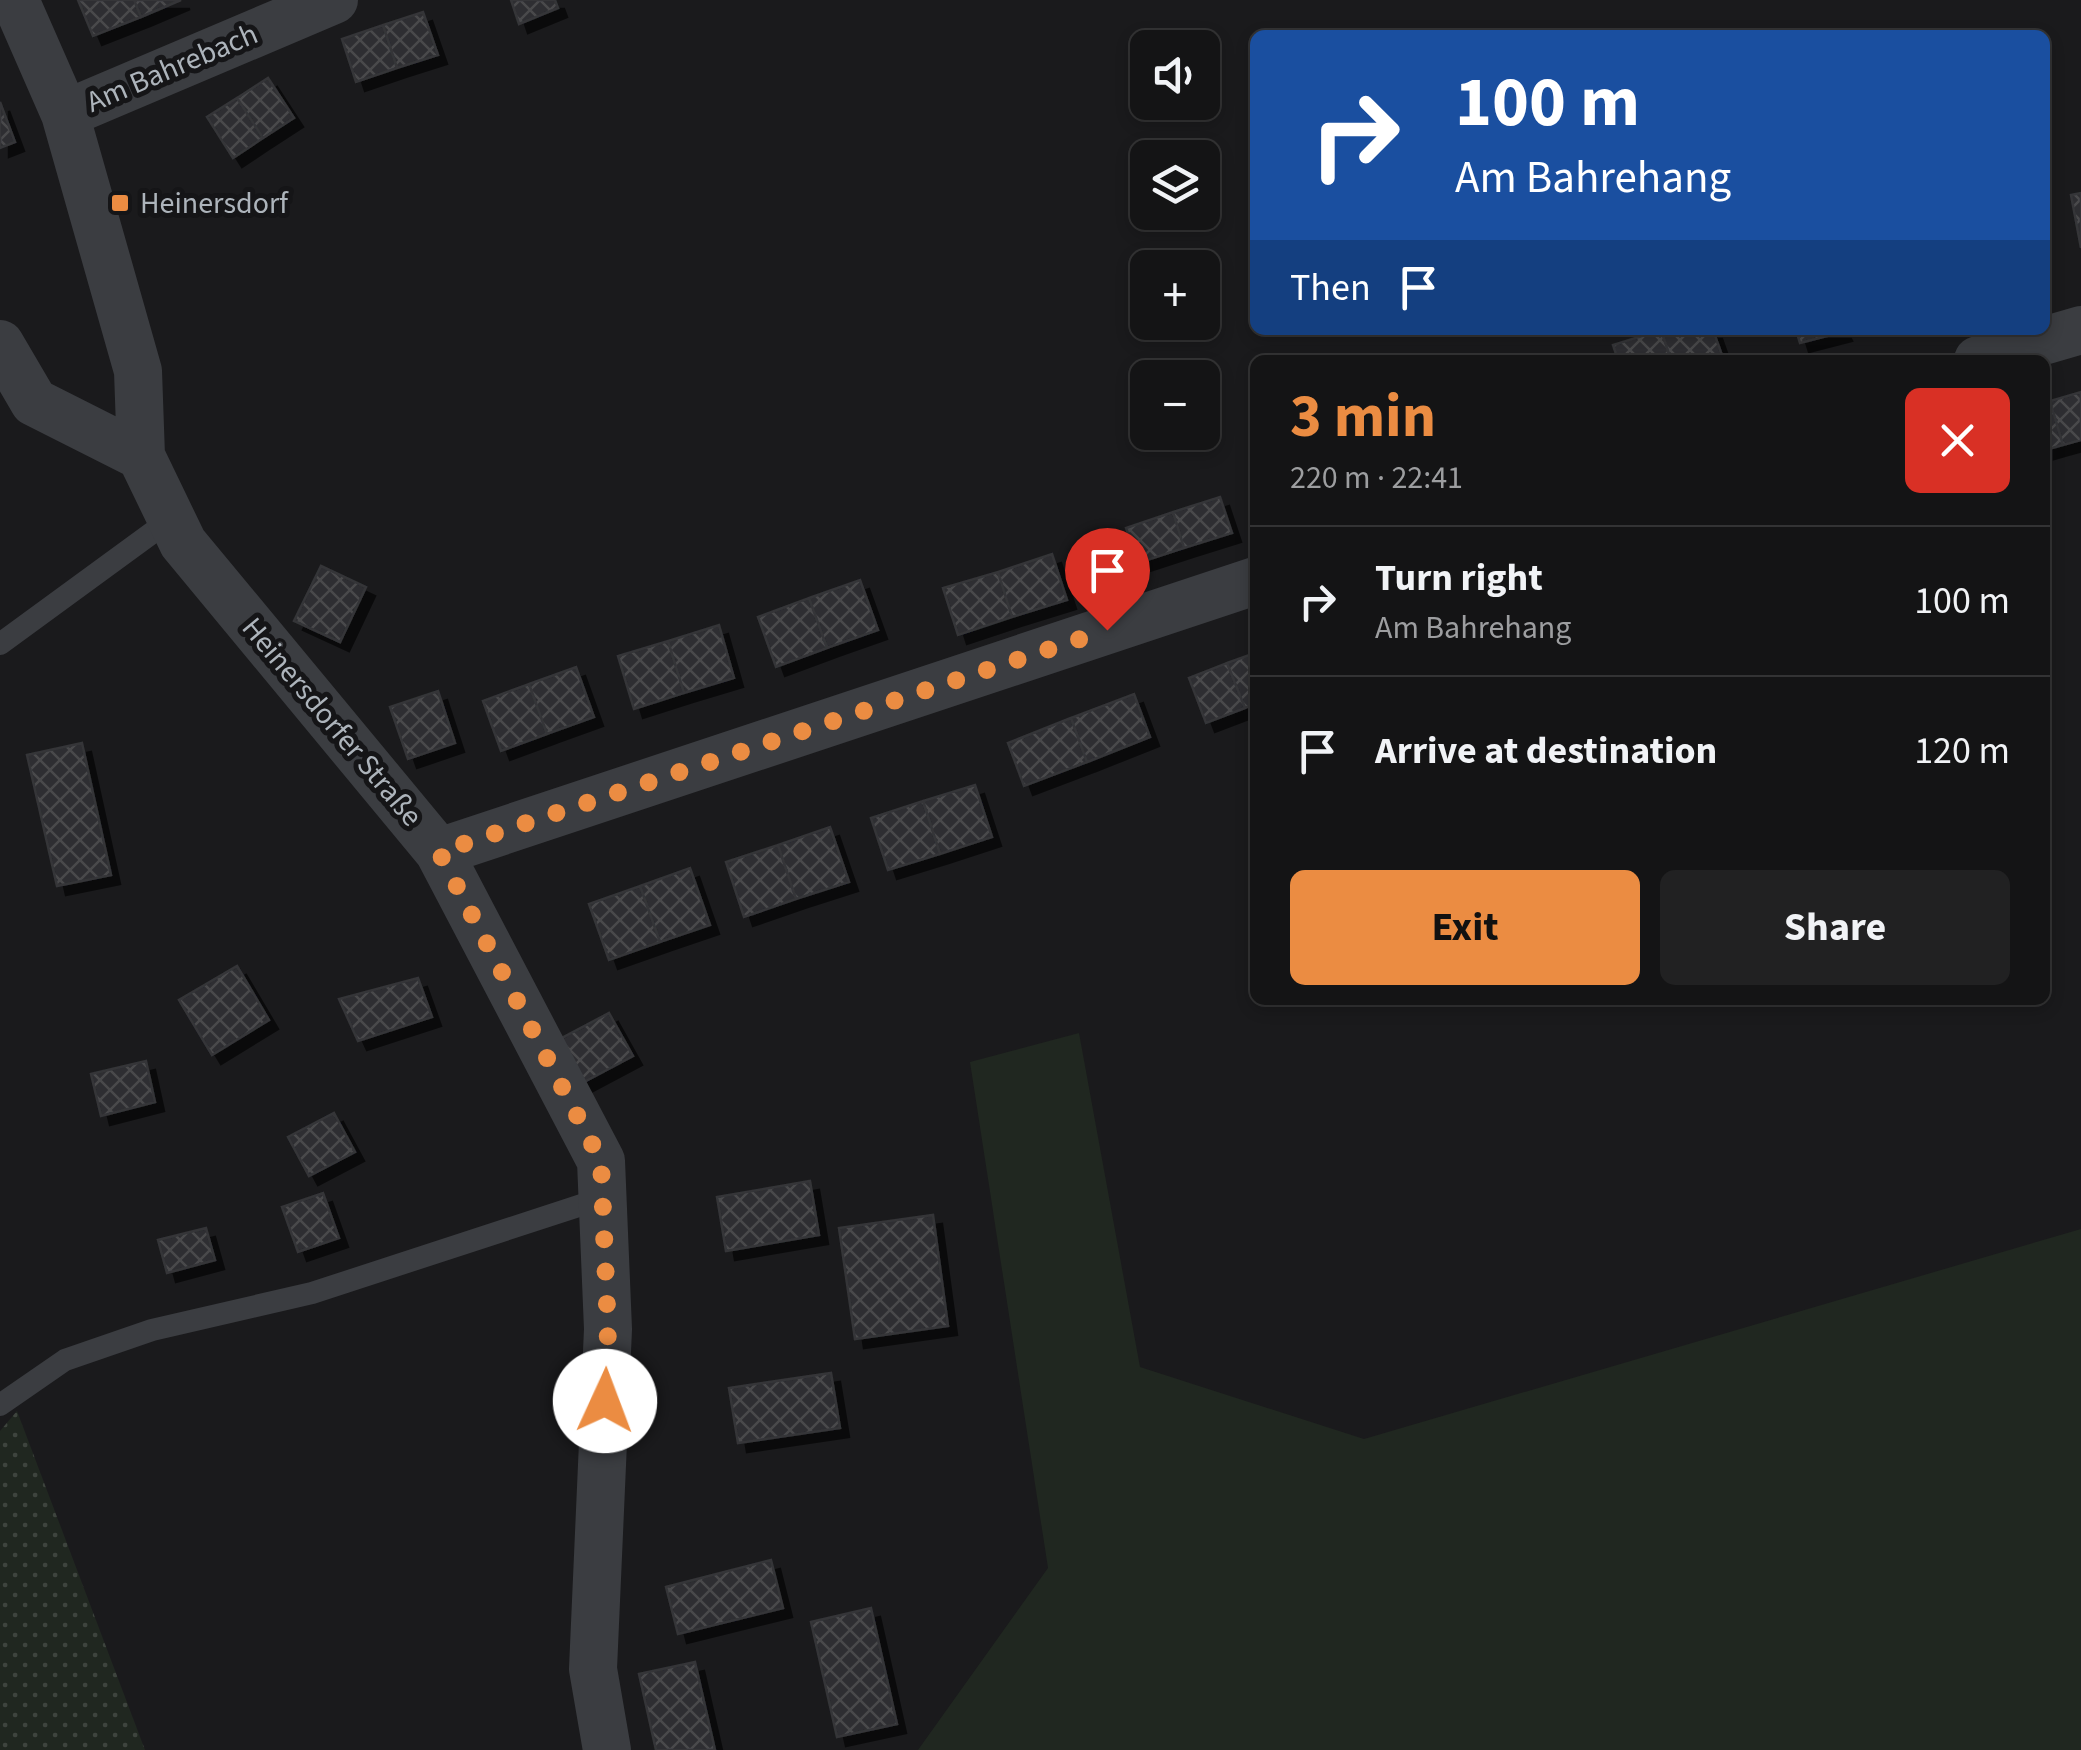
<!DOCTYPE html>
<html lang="en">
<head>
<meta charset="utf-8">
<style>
	:root { --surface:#141415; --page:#212122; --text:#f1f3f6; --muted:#9d9ea0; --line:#333334; --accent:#eb8c42 }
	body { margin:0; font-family:"Source Sans 3",sans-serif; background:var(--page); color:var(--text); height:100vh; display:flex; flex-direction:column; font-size:38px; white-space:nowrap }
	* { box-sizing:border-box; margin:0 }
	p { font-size:32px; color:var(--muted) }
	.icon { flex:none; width:55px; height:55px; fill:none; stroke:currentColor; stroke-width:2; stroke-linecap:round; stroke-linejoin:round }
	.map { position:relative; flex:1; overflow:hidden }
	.drawer { position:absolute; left:1250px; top:355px; width:800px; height:650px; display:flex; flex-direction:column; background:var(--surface); border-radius:15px; box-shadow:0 5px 15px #0003,0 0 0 2px var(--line) }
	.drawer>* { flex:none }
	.guide { position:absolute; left:1250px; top:30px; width:800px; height:305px; border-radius:15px; box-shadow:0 5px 15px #0003,0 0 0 2px var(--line); background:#1a4fa0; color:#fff; overflow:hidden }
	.tools { position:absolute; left:1130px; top:30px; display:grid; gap:20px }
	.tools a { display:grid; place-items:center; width:90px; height:90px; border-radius:15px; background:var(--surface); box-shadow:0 5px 15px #0003,0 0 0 2px var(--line); font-size:50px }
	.pin { position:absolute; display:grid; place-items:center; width:85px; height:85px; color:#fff; margin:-102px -42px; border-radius:50% 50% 50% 0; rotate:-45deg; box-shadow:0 0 10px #0007 }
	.pin .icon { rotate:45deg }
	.me { position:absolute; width:110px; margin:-55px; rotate:2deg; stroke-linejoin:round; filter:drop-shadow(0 0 8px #0008) }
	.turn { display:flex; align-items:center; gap:35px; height:210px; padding:0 40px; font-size:45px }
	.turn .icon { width:130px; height:130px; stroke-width:2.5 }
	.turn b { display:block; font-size:70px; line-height:85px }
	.then { display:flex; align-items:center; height:95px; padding:0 40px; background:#0003; gap:20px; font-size:38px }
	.round { display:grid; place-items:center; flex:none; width:105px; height:105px; border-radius:15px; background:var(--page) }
	.headline { display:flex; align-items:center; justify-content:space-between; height:170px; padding:0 40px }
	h1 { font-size:60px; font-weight:700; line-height:75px; color:var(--accent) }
	.button { display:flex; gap:20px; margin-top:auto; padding:20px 40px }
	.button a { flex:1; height:115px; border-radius:15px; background:var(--accent); color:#111; font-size:40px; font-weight:700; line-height:115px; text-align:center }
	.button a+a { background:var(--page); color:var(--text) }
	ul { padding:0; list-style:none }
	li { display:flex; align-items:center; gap:30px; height:150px; padding:0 40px; border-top:2px solid var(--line) }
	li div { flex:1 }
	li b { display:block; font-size:38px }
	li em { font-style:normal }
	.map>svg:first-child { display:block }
</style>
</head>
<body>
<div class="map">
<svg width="2081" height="1750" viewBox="0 0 2081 1750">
	<defs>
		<pattern id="park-dots" width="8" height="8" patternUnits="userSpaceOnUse" patternTransform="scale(2.5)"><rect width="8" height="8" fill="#202720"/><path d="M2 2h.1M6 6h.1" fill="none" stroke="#3e443e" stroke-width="1.8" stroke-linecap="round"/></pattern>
		<pattern id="building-cross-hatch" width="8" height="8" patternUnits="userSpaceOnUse" patternTransform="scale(2.5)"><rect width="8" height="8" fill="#2d2d30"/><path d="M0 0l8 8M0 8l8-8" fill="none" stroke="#49494c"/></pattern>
		<filter id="shadow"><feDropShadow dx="9" dy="9" stdDeviation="0" flood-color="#0009"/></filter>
	</defs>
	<rect width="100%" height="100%" fill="#1a1a1c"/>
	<path fill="#202720" d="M1079 1033 1140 1367 1364 1439 2081 1229V1750H918L1048 1568 970 1062Z"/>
	<path fill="url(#park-dots)" d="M17 1411 145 1750H0V1431Z"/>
	<path fill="url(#building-cross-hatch)" stroke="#343538" stroke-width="2.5" filter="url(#shadow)" d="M78 0H134L141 17 93 36Z
		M134 0H181L141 17Z
		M511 0H555L558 8 519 24Z
		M423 12 438 55 397 68 383 25Z
		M383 25 397 68 356 82 342 39Z
		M268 78 294 118 263 138 237 98Z
		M237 98 263 138 233 158 207 117Z
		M0 102 15 142 0 148Z
		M2081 193V248L2071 195Z
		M1661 330H1713L1723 358 1671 360Z
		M1661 330 1671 360H1618L1613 345Z
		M1796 330H1842L1843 332 1800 343Z
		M2081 392V440L2063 445 2050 401Z
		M2050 401 2063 445 2045 450V402Z
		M1220 497 1232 533 1184 548 1173 512Z
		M1173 512 1184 548 1138 563 1126 528Z
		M1052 554 1067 600 1012 617 998 572Z
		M321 566 366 587 340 642 294 621Z
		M998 572 1012 617 958 635 943 588Z
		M860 580 878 630 827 648 809 598Z
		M809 598 827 648 776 667 758 617Z
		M719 625 734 678 684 693 668 641Z
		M668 641 684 693 634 709 618 656Z
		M1255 653V704L1245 708 1227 663Z
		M1227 663 1245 708 1206 723 1189 678Z
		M576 667 594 717 547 734 529 684Z
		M529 684 547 734 501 751 483 701Z
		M438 691 455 743 408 759 390 707Z
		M1134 694 1150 737 1087 762 1071 718Z
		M1071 718 1087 762 1024 786 1008 743Z
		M82 743 111 875 57 886 27 755Z
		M975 785 992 837 940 854 923 801Z
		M923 801 940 854 888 870 871 818Z
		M830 827 849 882 796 899 778 845Z
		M778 845 796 899 744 917 726 862Z
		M690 868 710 925 660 942 640 886Z
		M640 886 660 942 609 960 589 904Z
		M237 966 269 1020 212 1055 179 1000Z
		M418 978 432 1017 358 1041 339 999Z
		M609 1013 633 1056 582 1083 558 1040Z
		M146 1061 155 1102 101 1116 91 1074Z
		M334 1113 355 1152 309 1176 288 1137Z
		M810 1181 819 1235 726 1251 717 1197Z
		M323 1193 339 1238 298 1252 282 1207Z
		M933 1215 948 1326 855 1339 839 1228Z
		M206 1228 215 1260 167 1273 158 1240Z
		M831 1373 840 1428 738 1443 729 1388Z
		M771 1560 783 1608 678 1634 666 1587Z
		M871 1608 897 1724 837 1737 811 1622Z
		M695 1662 715 1750H656L639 1674Z"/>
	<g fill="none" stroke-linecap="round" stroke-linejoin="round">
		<path stroke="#3b3d41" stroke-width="22" d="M0 644 171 519
			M0 1405 65 1360 152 1330 312 1293 603 1198"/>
		<path stroke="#3b3d41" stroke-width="48" d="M15 0 65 114 138 371 141 456 183 543 439 852 601 1161 608 1329 593 1669 607 1750
			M65 114 334 0
			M0 344 34 402 141 456
			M1978 360 2081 330
			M439 852 1255 581"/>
	</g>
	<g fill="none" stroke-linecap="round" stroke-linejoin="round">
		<path stroke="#eb8c42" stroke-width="18" stroke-dasharray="0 32.4" d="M605 1401 608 1330 601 1161 439 852 1107 630"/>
	</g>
	<rect fill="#eb8c42" stroke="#151517" stroke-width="4" x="110" y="193" width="20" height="20" rx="5"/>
	<g text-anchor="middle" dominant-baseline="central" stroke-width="10" stroke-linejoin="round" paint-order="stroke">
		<g font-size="30" fill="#adb4bb" stroke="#151517">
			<text transform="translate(172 68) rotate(-23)">Am Bahrebach</text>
			<text transform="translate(332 722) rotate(50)">Heinersdorfer Straße</text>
		</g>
		<g font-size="30" fill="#adb4bb" stroke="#151517" text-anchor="start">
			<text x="140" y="203">Heinersdorf</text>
		</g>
	</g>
</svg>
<div class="tools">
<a><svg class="icon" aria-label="sound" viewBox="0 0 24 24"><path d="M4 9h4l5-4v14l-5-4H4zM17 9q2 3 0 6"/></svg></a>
<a><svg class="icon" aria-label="layers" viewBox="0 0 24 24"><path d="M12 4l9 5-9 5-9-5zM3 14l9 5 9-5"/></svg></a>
<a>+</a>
<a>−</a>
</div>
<div class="pin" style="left:1107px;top:630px;background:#d93025"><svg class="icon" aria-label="arrive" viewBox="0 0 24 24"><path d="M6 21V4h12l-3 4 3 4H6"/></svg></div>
<svg class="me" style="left:605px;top:1401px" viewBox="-20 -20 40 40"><circle r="19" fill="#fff"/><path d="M0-13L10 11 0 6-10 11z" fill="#eb8c42"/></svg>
<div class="guide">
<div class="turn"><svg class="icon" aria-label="right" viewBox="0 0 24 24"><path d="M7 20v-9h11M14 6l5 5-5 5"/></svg><div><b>100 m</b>Am Bahrehang</div></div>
<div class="then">Then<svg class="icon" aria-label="arrive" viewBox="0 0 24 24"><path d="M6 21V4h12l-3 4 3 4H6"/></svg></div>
</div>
<section class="drawer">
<div class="headline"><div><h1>3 min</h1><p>220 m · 22:41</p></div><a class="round" style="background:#d93025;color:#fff"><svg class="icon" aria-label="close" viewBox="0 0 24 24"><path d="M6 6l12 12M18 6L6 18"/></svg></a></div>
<ul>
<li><svg class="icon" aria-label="right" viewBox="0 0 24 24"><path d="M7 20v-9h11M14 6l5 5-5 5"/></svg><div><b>Turn right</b><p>Am Bahrehang</p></div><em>100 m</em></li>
<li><svg class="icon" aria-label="arrive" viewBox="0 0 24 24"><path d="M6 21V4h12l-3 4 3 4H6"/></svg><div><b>Arrive at destination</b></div><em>120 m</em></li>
</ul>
<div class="button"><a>Exit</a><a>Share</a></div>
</section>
</div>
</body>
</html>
